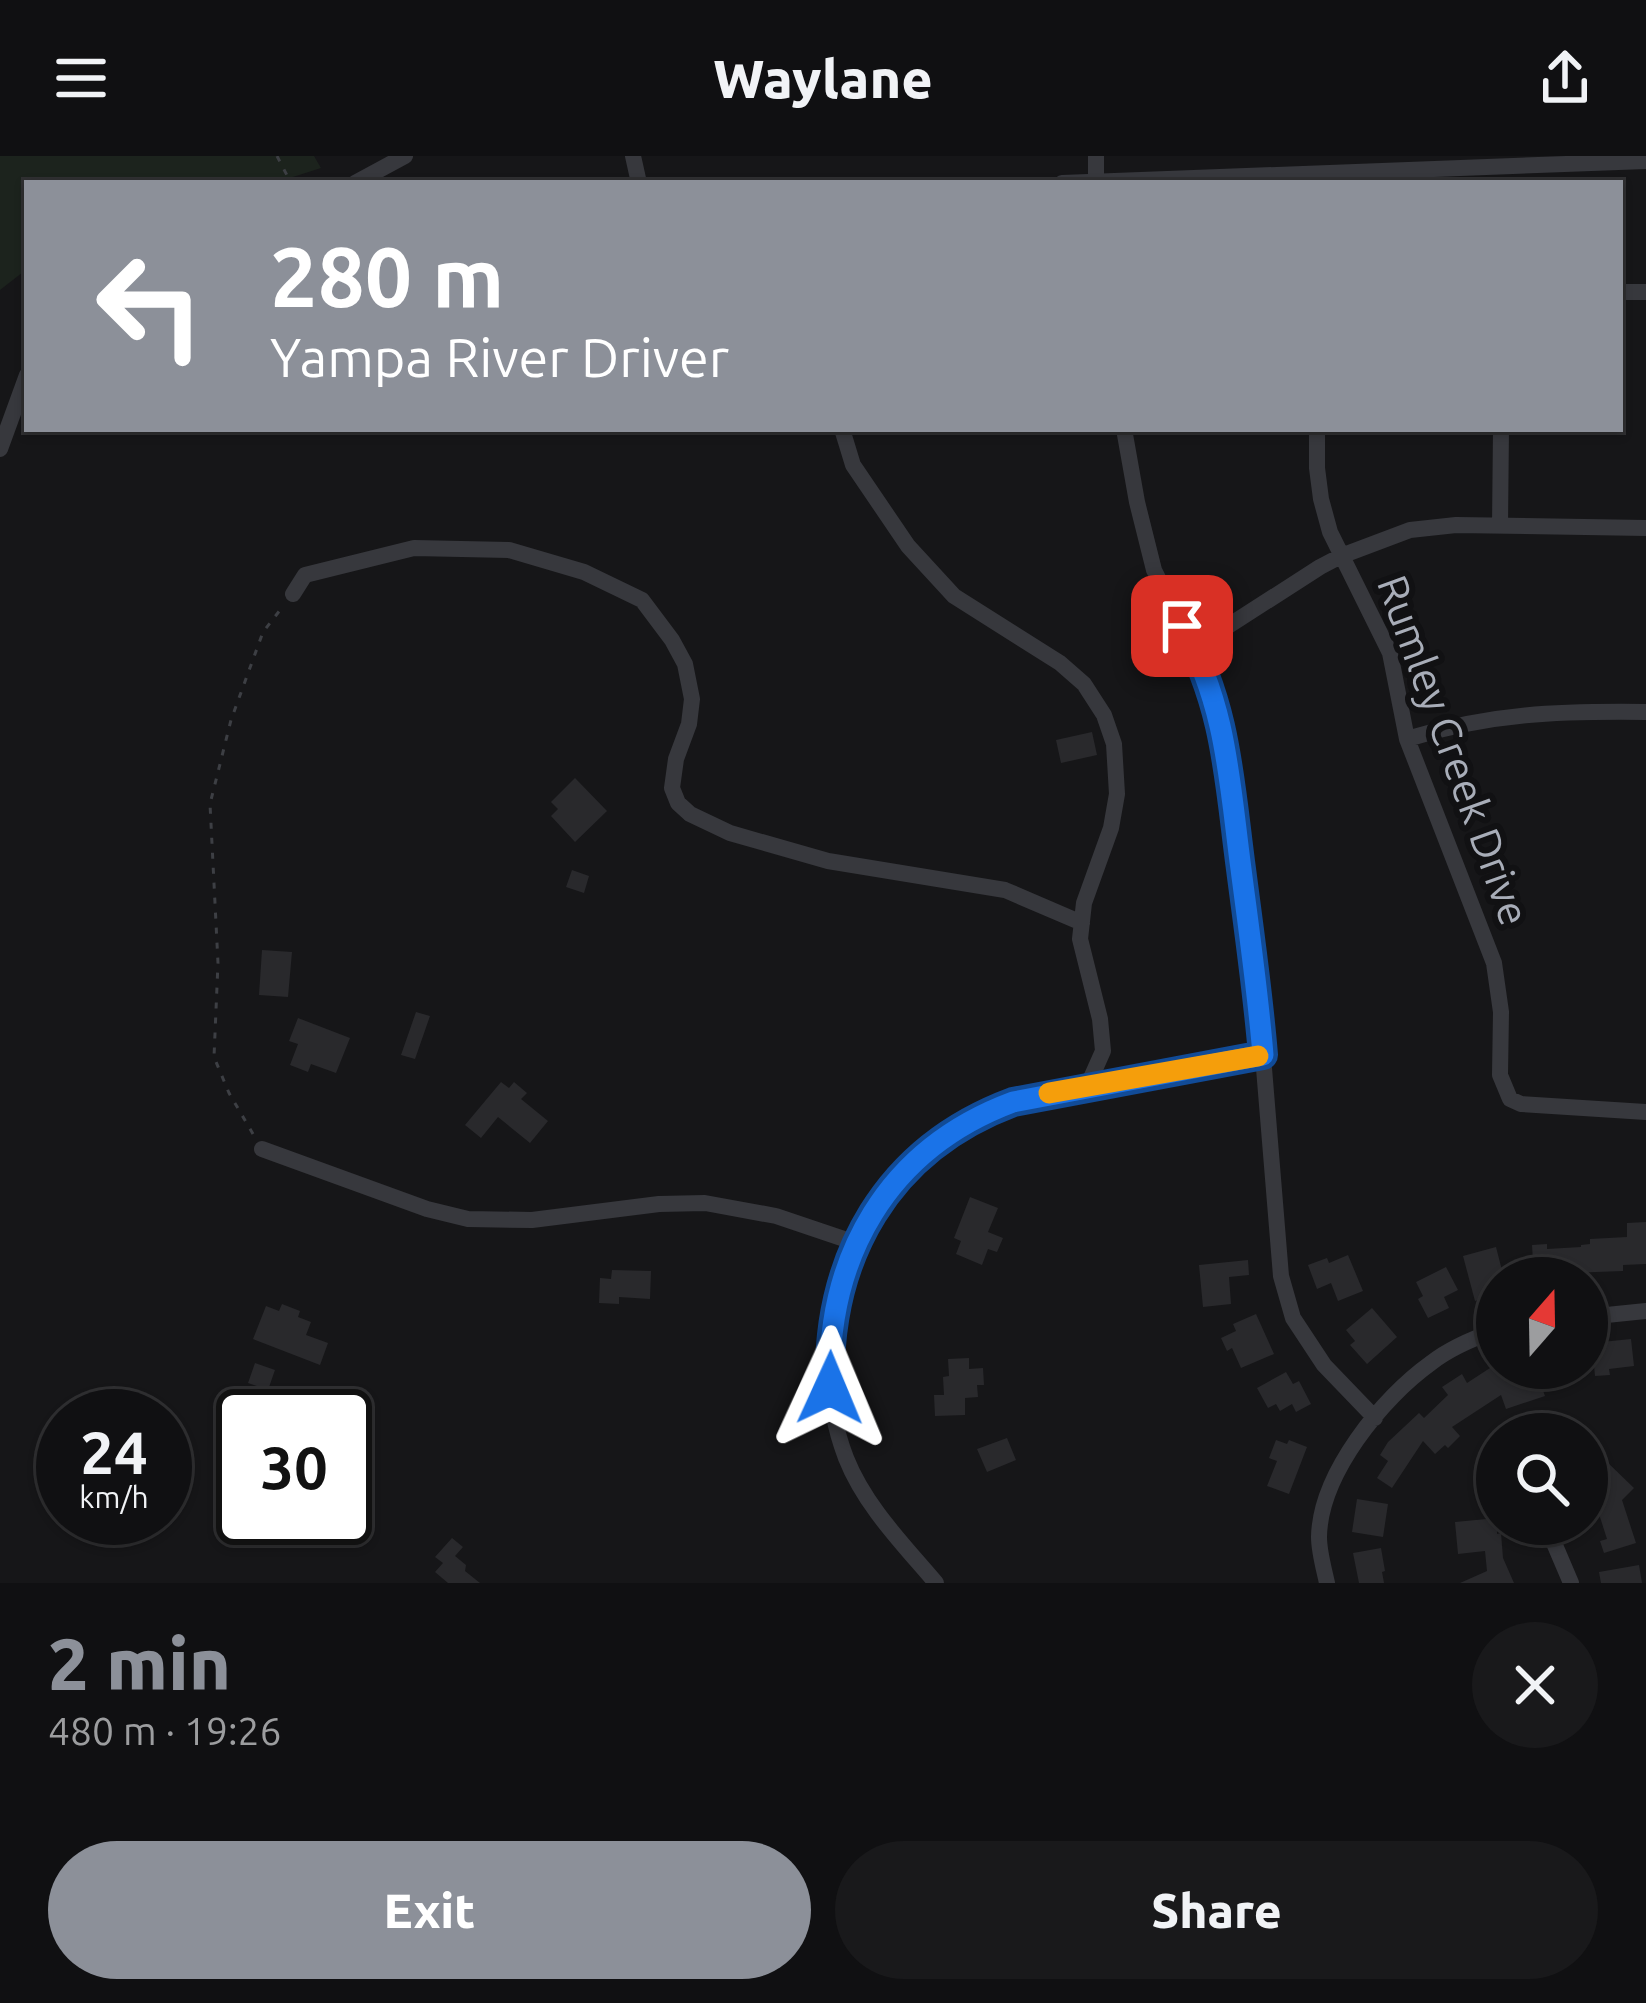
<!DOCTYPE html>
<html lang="en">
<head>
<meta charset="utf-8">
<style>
	:root { --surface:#101012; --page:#19191b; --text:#f1f3f6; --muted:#9c9d9f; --line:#303032; --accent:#8c9099 }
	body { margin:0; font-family:Ubuntu,sans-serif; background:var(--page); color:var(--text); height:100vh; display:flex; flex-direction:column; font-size:45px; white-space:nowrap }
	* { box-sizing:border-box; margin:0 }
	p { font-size:39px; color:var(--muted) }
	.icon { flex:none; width:66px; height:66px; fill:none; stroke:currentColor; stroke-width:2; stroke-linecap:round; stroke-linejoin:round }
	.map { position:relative; height:1427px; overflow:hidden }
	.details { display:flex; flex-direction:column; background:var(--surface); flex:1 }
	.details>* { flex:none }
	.hud { position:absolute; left:24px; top:24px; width:1599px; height:252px; border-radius:0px; box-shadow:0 3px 9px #0004,0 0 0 3px var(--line); background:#8c9099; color:#fff; overflow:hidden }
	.needle { width:78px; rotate:20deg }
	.controls { position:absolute; left:1476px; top:1101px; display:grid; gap:24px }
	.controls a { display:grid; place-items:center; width:132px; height:132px; border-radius:50%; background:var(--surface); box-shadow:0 3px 9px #0004,0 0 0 3px var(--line); font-size:60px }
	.speed { position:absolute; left:36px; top:1233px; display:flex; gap:24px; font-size:60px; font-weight:700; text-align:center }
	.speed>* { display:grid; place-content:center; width:156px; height:156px; border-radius:50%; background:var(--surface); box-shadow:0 3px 9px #0004,0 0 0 3px var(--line); line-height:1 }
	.speed small { font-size:30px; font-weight:400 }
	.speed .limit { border:6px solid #111; border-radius:18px; background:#fff; color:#111 }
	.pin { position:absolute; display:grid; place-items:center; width:102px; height:102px; color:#fff; margin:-51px; border-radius:24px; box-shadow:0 6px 18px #0006 }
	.me { position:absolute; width:132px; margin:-66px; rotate:1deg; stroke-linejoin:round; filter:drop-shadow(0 0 9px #0008) }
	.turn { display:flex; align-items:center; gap:42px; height:252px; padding:0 48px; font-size:54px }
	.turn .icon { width:156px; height:156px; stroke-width:2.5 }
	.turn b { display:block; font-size:84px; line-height:102px }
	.round { display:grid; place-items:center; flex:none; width:126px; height:126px; border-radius:63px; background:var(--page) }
	.summary { display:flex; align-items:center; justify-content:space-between; height:204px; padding:0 48px }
	h1 { font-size:72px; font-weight:800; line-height:90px; color:var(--accent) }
	.primary-button { display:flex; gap:24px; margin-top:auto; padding:24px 48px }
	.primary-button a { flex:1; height:138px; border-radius:72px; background:var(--accent); color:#fff; font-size:48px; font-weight:800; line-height:138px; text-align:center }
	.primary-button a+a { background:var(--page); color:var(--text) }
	header { display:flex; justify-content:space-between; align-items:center; height:156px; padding:0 48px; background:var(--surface); font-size:54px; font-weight:800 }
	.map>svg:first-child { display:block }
</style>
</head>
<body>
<header><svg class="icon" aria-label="menu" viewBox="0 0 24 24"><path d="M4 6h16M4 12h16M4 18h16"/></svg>Waylane<svg class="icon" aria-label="share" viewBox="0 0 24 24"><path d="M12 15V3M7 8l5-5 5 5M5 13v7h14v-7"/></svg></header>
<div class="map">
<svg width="1646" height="1427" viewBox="0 0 1646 1427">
	<rect width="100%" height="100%" fill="#161618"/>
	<path fill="#1c231d" d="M0 0H314L321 12 274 27H27V113L0 134Z"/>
	<path fill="#29292c" d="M1092 576 1097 599 1061 607 1056 584Z
		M575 622 607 655 575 686 551 660 558 653 551 646Z
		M572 714 589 720 584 737 566 731Z
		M262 794 292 796 288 841 259 839Z
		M416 856 430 860 415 903 401 899Z
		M298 862 350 882 336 917 311 908 308 916 290 909 298 888 289 885Z
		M501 926 509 932 514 926 527 937 521 943 548 965 530 987 498 961 481 982 465 969Z
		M970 1041 998 1052 988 1076 1003 1082 997 1096 988 1093 982 1109 956 1098 961 1085 954 1082Z
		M1646 1066V1108L1623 1109V1115L1570 1117 1571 1122H1534L1532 1089 1547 1088V1093L1581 1091V1089L1590 1088V1083L1627 1081V1067Z
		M1496 1091 1504 1122H1497V1139L1475 1145 1463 1100Z
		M1348 1099 1363 1135 1338 1145 1331 1127 1317 1133 1308 1109 1327 1102 1329 1107Z
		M1248 1104 1249 1119 1229 1121 1231 1148 1203 1151 1199 1109Z
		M1446 1111 1458 1134 1444 1141 1449 1152 1428 1162 1418 1143 1423 1140 1416 1126Z
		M612 1114 651 1115 650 1143 619 1141V1148L599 1147 600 1122 611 1123Z
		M282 1148 300 1155 298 1161 311 1166 306 1179 328 1187 320 1209 253 1183 266 1150 279 1155Z
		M1372 1152 1397 1181 1367 1208 1350 1189 1355 1185 1346 1174Z
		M1256 1158 1274 1198 1241 1212 1232 1192 1227 1195 1221 1182 1236 1175 1233 1168Z
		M1631 1183 1634 1210 1609 1213 1610 1219 1595 1220 1592 1187Z
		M969 1202V1213L983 1212 984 1229H977L978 1241 965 1242V1259L935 1260 934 1239H944L943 1221 949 1220 948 1203Z
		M255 1207 275 1214 268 1234 248 1227Z
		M1490 1212H1510L1513 1221 1537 1212H1574L1575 1222 1539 1223 1545 1240 1506 1253 1501 1239 1452 1271 1460 1280 1448 1292 1445 1289 1435 1298 1423 1285 1392 1332 1377 1322 1388 1305 1380 1299 1388 1286 1419 1257 1424 1262 1448 1239 1442 1231 1462 1218 1467 1227Z
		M1286 1216 1293 1228 1299 1225 1311 1248 1296 1256 1292 1248 1280 1255 1276 1248 1268 1252 1257 1232Z
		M1007 1282 1016 1304 987 1316 977 1293Z
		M1276 1284 1287 1288 1289 1284 1307 1291 1289 1338 1267 1330 1277 1305 1269 1302Z
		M1606 1305 1634 1332 1622 1344 1636 1387 1604 1397 1600 1385 1607 1383 1599 1358 1587 1346V1325Z
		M1357 1343 1388 1348 1383 1381 1352 1376Z
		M1497 1362V1378L1501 1377 1503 1402 1514 1427H1460L1487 1415 1485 1395 1458 1398 1455 1366Z
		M452 1382 463 1391 455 1400 466 1409 465 1415 480 1427H448L435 1416 443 1407 435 1401Z
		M1381 1392 1385 1415 1382 1416 1384 1427H1359L1353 1397Z
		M1639 1409 1642 1427H1601L1599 1416Z"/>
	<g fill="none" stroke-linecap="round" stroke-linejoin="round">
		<path stroke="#3d3f44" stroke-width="3" stroke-dasharray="6 9" stroke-linecap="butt" d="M277 0 291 27
			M253 978 229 937 214 901 218 807 210 648 231 564 263 476 284 449"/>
		<path stroke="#37383d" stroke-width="16" d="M633 0 639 27
			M1096 0V27
			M355 27 405 0
			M1062 27 1646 5
			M1620 136H1646
			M842 273 853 309 908 390 954 440 1060 507 1084 528 1104 559 1114 588 1117 638 1111 672 1084 747 1080 783 1100 863 1103 895 1087 931
			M1124 273 1137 346 1154 414 1209 524 1223 578 1258 839 1281 1120 1293 1162 1324 1209 1375 1262
			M1317 273V312L1321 343 1330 376 1390 497 1407 583 1494 807 1501 856 1500 919 1510 943 1521 948 1646 956
			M0 293 27 219
			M1500 370 1501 273
			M293 438 305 419 414 392 509 394 584 416 642 444 672 484 685 508 692 543 689 568 676 603 672 632 678 647 690 658 730 677 828 705 1005 734 1082 767
			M1194 492 1320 411 1341 400 1410 374 1456 369 1646 372
			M1407 583C1490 557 1560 555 1646 556
			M262 993 427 1053 468 1063 532 1064 659 1048 705 1047 776 1060 856 1087
			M1587 1161 1646 1155
			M1551 1380 1571 1427
			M936 1427C903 1388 865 1350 846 1302 796 1172 860 1014 987 955 1025 937 1070 934 1111 927 1162 918 1212 908 1263 899
			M1327 1427C1324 1413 1319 1396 1319 1381 1320 1318 1382 1242 1431 1207 1450 1192 1474 1182 1497 1174"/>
	</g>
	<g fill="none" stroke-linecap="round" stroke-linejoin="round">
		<g stroke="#114b97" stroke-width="30">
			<path id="route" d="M830 1232C826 1101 887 993 1013 946L1263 899C1258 837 1249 775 1241 713 1229 623 1227 551 1182 470"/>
		</g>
		<use href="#route" stroke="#1a73e8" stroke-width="21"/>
		<path stroke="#f59e0b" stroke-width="21" d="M1049 937 1258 900"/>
	</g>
	<g text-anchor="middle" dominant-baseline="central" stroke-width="12" stroke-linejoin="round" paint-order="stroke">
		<g font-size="42" fill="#a8adb8" stroke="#111113">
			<text transform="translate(1454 594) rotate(70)">Rumley Creek Drive</text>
		</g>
	</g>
</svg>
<div class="controls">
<a><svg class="needle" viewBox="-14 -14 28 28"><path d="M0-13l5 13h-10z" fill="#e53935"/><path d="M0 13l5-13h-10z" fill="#9c9d9f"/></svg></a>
<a><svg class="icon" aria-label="search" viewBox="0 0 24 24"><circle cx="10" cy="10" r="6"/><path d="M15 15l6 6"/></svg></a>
</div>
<div class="speed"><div>24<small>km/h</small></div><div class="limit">30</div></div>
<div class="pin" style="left:1182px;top:470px;background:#d93025"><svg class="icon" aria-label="arrive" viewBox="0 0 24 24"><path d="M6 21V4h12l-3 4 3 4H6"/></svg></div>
<svg class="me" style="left:830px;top:1232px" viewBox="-20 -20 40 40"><path d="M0-17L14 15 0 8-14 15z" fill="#1a73e8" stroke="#fff" stroke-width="4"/></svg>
<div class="hud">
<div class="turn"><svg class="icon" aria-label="left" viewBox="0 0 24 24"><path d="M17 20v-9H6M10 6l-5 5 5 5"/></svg><div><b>280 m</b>Yampa River Driver</div></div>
</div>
</div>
<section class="details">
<div class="summary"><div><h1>2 min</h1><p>480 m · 19:26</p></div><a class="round"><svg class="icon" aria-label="close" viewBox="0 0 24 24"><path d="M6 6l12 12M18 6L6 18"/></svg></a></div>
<div class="primary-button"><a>Exit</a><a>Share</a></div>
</section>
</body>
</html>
